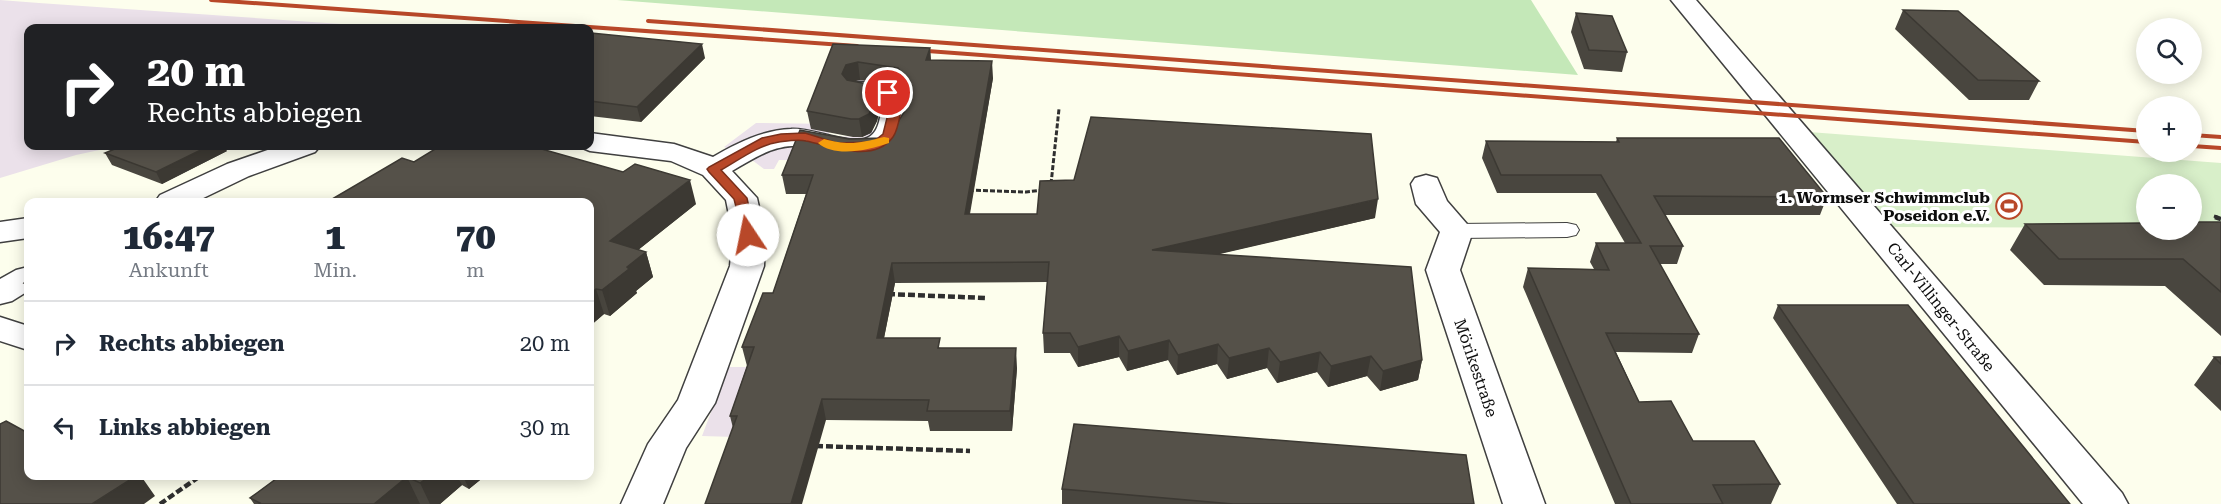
<!DOCTYPE html>
<html lang="de">
<head>
<meta charset="utf-8">
<style>
	:root { --surface:#fff; --page:#f6f6f7; --text:#1f2937; --muted:#747a83; --line:#e0e1e3 }
	body { margin:0; font-family:"Roboto Serif",serif; background:var(--page); color:var(--text); height:100vh; display:flex; flex-direction:column; font-size:22px; white-space:nowrap }
	* { box-sizing:border-box; margin:0 }
	p { font-size:20px; color:var(--muted) }
	.icon { flex:none; width:33px; height:33px; fill:none; stroke:currentColor; stroke-width:2; stroke-linecap:round; stroke-linejoin:round }
	.map { position:relative; flex:1; overflow:hidden }
	.side { position:absolute; left:24px; top:198px; width:570px; height:282px; display:flex; flex-direction:column; background:var(--surface); border-radius:12px; box-shadow:0 3px 15px #0003 }
	.side>* { flex:none }
	.top-card { position:absolute; left:24px; top:24px; width:570px; height:126px; border-radius:12px; box-shadow:0 3px 15px #0003; background:#202124; color:#fff; overflow:hidden }
	.fabs { position:absolute; left:2136px; top:18px; display:grid; gap:12px }
	.fabs a { display:grid; place-items:center; width:66px; height:66px; border-radius:50%; background:var(--surface); box-shadow:0 3px 15px #0003; font-size:30px }
	.pin { position:absolute; display:grid; place-items:center; width:51px; height:51px; color:#fff; margin:-26px; border:3px solid #fff; border-radius:50%; box-shadow:0 2px 6px #0007 }
	.me { position:absolute; width:66px; margin:-33px; rotate:349deg; stroke-linejoin:round; filter:drop-shadow(0 0 4px #0008) }
	.turn { display:flex; align-items:center; gap:21px; height:126px; padding:0 24px; font-size:27px }
	.turn .icon { width:78px; height:78px; stroke-width:2.5 }
	.turn b { display:block; font-size:42px; line-height:51px }
	.eta { display:flex; justify-content:space-evenly; align-items:center; height:102px; text-align:center }
	.eta b { font-size:36px; font-weight:800; line-height:42px }
	ul { padding:0; list-style:none }
	li { display:flex; align-items:center; gap:18px; height:84px; padding:0 24px; border-top:2px solid var(--line) }
	li div { flex:1 }
	li b { display:block; font-size:22px }
	li em { font-style:normal }
	.map>svg:first-child { display:block }
</style>
</head>
<body>
<div class="map">
<svg width="2221" height="504" viewBox="0 0 2221 504">
	<rect width="100%" height="100%" fill="#fdfeed"/>
	<path fill="#ebe1ea" d="M0 0 39 3 399 28H28V146H118L76 155 0 178Z
		M852 76 915 80 891 162 779 160 774 169H764L748 157 724 147 756 123 833 124 828 136 864 137 866 131H879L886 108 875 102H841Z
		M728 367H825L735 437 702 436Z"/>
	<path fill="#c4e8b8" d="M617 0H1531L1578 75Z"/>
	<path fill="#d8efc9" d="M1809 132 2221 163V249L2192 228V184H2146V228L1889 227Z"/>
	<g fill="none" stroke-linecap="round" stroke-linejoin="round">
		<g stroke="#404040" stroke-width="2">
			<path id="service" d="M1567 223 1576 225 1579 230 1576 235 1567 237 1457 238 1448 236 1445 231 1448 226 1457 224Z"/>
		</g>
		<g stroke="#404040" stroke-width="3">
			<path id="minor" d="M1671 0H1696L2122 493 2128 504H2083Z
				M860 82 898 87 911 102C908 112 908 124 903 134 882 178 826 144 792 146 770 147 751 160 732 171L757 198 765 235 764 266 715 403 686 448 663 504H621L648 444 678 400 730 266 733 235 726 200 703 175 671 161 590 151 578 146H590V133L674 144 713 157C737 143 763 130 791 129 811 127 854 147 869 137 880 131 880 114 883 103L880 100 850 96 846 90 850 84Z
				M279 146H320L315 152 249 176 195 202H155L160 195 227 164Z
				M1426 175 1437 178 1447 201 1473 231 1460 270 1545 504H1503L1426 270 1440 232 1416 204 1411 184 1415 178Z
				M28 218V238L0 242V222Z
				M28 267V291L12 301 0 304V279L16 270Z
				M0 317 28 326V350L0 341Z"/>
		</g>
		<path stroke="#2f2f2f" stroke-width="3" stroke-dasharray="5 2" stroke-linecap="butt" d="M1051 184 1059 109
			M969 190 1026 192 1043 190
			M2214 216 2219 218"/>
		<path stroke="#2f2f2f" stroke-width="4.5" stroke-dasharray="7 3" stroke-linecap="butt" d="M2215 217 2221 219
			M888 294 986 298
			M816 446 970 451
			M160 504 200 476"/>
		<use href="#service" fill="#fff" fill-rule="evenodd"/>
		<use href="#minor" fill="#fff" fill-rule="evenodd"/>
		<path stroke="#b84829" stroke-width="4" d="M211 0 857 46
			M648 21 2146 131
			M914 50 2146 142
			M2192 135 2221 137
			M2192 146 2221 148"/>
	</g>
	<path fill="#49463f" d="M1903 10 2039 81 2029 100H1969L1895 29Z
		M1576 13 1627 52 1622 72 1584 69 1571 32Z
		M590 34 705 58 641 122 590 116Z
		M833 44 930 48 931 60 993 78 970 214 1375 218 1218 254 1422 360 1418 380 1380 391 1367 376 1328 387 1317 372 1277 383 1267 368 1227 379 1217 364 1177 375 1168 360 1127 371 1119 357 1078 367 1070 353H1044L1043 333 1047 282 895 283 884 338 941 348 1017 368 1012 431H930L928 421 826 420 733 428 730 416 747 366 742 347 773 293 806 194H786L782 175 849 139 880 138 893 130 906 109 909 97 900 86 860 80 853 81 878 86 881 104 877 121 871 133 862 137H853L811 129 807 111Z
		M1617 138 1827 197 1820 215H1665L1683 246 1677 264H1660L1699 334 1692 353 1616 352 1639 402 1693 441 1780 484 1771 504H1615L1523 287 1528 268 1594 269 1590 262 1596 243H1625L1596 193H1497L1482 158 1486 141 1616 142Z
		M227 151 162 184 112 165 105 153Z
		M414 162 696 204 638 250 646 252 653 277 636 291 637 293 610 316 604 314 590 326V202H327Z
		M2221 222V336L2165 286 2044 285 2010 250 2025 224Z
		M1778 305 2070 504H1897L1773 318Z
		M2214 357H2221V411L2194 385Z
		M280 476H485L469 489 462 485 440 504H254L250 498Z
		M1062 489 1474 504H1062Z"/>
	<path fill="#3c3933" d="M702 44 705 58 641 122 637 107Z
		M930 48 931 65 926 60Z
		M992 61 993 78 966 233 965 214Z
		M858 62 860 80 848 83 842 74 846 65Z
		M878 86 881 104 877 121 871 133 862 137 859 119Z
		M209 146H224L227 151 162 184 156 172Z
		M690 180 696 204 618 266 610 241Z
		M1378 199 1375 218 1151 270 1152 250Z
		M646 252 653 277 636 291 637 293 610 316 602 290 627 267Z
		M892 263 895 283 880 358 877 338Z
		M596 289 604 314 590 326V294Z
		M1119 336V357L1078 367V347Z
		M1169 340 1168 360 1127 371 1128 351Z
		M1218 344 1217 364 1177 375 1178 355Z
		M1016 348 1017 368 1012 431 1010 411Z
		M1269 348 1267 368 1227 379 1229 358Z
		M1320 352 1317 372 1277 383 1280 362Z
		M1371 356 1367 376 1328 387 1331 366Z
		M1422 360 1418 380 1380 391 1383 371Z
		M590 369 594 383 590 387Z
		M822 399 826 420 802 504H791Z
		M136 476H141L155 496 144 504H92Z
		M430 476H457L462 485 440 504H430L420 483Z
		M463 476H485L469 489Z
		M407 477 420 504H374Z"/>
	<path fill="#555149" stroke="#3c3933" stroke-width="1.5" d="M1903 10 1958 11 2039 81 1978 80Z
		M1576 13 1612 16 1627 52 1589 50Z
		M591 33 702 44 637 107 590 101V34Z
		M833 44 930 48 926 60 992 61 965 214H1037L1040 181 1074 180 1091 117 1371 134 1378 199 1152 250 1411 267 1422 360 1383 371 1371 356 1331 366 1320 352 1280 362 1269 348 1229 358 1218 344 1178 355 1169 340 1128 351 1119 336 1078 347 1070 333H1043L1049 262 892 263 877 338H940L938 348H1016L1010 411H927L929 400 822 399 791 504H705L737 416H730L754 347H742L763 293H773L813 175H782L800 130 849 139 880 138 893 130 906 109 911 85 898 68 858 62 846 65 842 74 847 80 878 86 874 103 869 114 859 119H851L807 111Z
		M1617 138H1779L1827 197 1654 196 1683 246H1650L1699 334 1606 333 1639 402 1671 401 1693 441H1754L1780 484 1713 485 1723 504H1631L1528 268 1609 270 1596 243H1641L1601 175H1501L1486 141 1619 142Z
		M122 146H209L156 172 105 153Z
		M440 146H531L623 172 635 164 690 180 610 241 646 252 627 267 629 269 602 290 596 289 590 294V202H493L484 200 479 202H327L402 158 414 162Z
		M2192 222H2221V292L2183 259H2059L2025 224 2146 223V230H2192Z
		M28 280V285L24 283Z
		M1778 305H1908L2070 504H1914Z
		M2214 357H2221V364Z
		M6 421 28 433V476H136L92 504H0V424Z
		M1074 424 1466 455 1474 504H1233L1062 489Z
		M280 476H430L420 483 407 477 374 504H259L260 503 250 498Z"/>
	<path fill="#b84829" stroke="#782f1b" stroke-width="1.5" d="M888 90 903 102C900 112 899 129 893 137 873 164 832 146 806 141 798 139 787 141 779 142 758 145 739 160 721 170L747 198 755 235 753 238H744L734 199 709 172 707 169 709 167 762 138 781 134 805 133 837 143 873 142 883 134 891 102 882 93Z"/>
	<path fill="#f59e0b" d="M884 137 889 138V143C869 150 835 158 818 143L824 139C849 146 860 143 884 137Z"/>
	<defs>
		<g id="stadium-ring" transform="scale(1.35)"><circle r="9.5" fill="#fff" stroke="#b84829" stroke-width="1.5"/><path d="M0-5a6.5 5 0 1 0 0 10a6.5 5 0 1 0 0-10ZM-3.5-1.8h7v3.6h-7Z" fill="#b84829"/></g>
	</defs>
	<g fill-rule="evenodd">
		<use href="#stadium-ring" x="2009" y="206"/>
	</g>
	<g text-anchor="middle" dominant-baseline="central" stroke-width="6" stroke-linejoin="round" paint-order="stroke">
		<g font-size="16" font-weight="bold" fill="#0d0d0d" stroke="#fff" text-anchor="end">
			<text x="1990" y="197">1. Wormser Schwimmclub<tspan x="1990" dy="18">Poseidon e.V.</tspan></text>
		</g>
		<g font-size="16" fill="#0d0d0d" stroke="#fff">
			<text transform="translate(1941 307) rotate(51)">Carl-Villinger-Straße</text>
			<text transform="translate(1476 368) rotate(71)">Mörikestraße</text>
		</g>
	</g>
</svg>
<div class="fabs">
<a><svg class="icon" aria-label="search" viewBox="0 0 24 24"><circle cx="10" cy="10" r="6"/><path d="M15 15l6 6"/></svg></a>
<a>+</a>
<a>−</a>
</div>
<div class="pin" style="left:888px;top:93px;background:#d93025"><svg class="icon" aria-label="arrive" viewBox="0 0 24 24"><path d="M6 21V4h12l-3 4 3 4H6"/></svg></div>
<svg class="me" style="left:748px;top:235px" viewBox="-20 -20 40 40"><circle r="19" fill="#fff"/><path d="M0-13L10 11 0 6-10 11z" fill="#b84829"/></svg>
<div class="top-card">
<div class="turn"><svg class="icon" aria-label="right" viewBox="0 0 24 24"><path d="M7 20v-9h11M14 6l5 5-5 5"/></svg><div><b>20 m</b>Rechts abbiegen</div></div>
</div>
<section class="side">
<div class="eta">
<div><b>16:47</b><p>Ankunft</p></div>
<div><b>1</b><p>Min.</p></div>
<div><b>70</b><p>m</p></div>
</div>
<ul>
<li><svg class="icon" aria-label="right" viewBox="0 0 24 24"><path d="M7 20v-9h11M14 6l5 5-5 5"/></svg><div><b>Rechts abbiegen</b></div><em>20 m</em></li>
<li><svg class="icon" aria-label="left" viewBox="0 0 24 24"><path d="M17 20v-9H6M10 6l-5 5 5 5"/></svg><div><b>Links abbiegen</b></div><em>30 m</em></li>
</ul>
</section>
</div>
</body>
</html>
